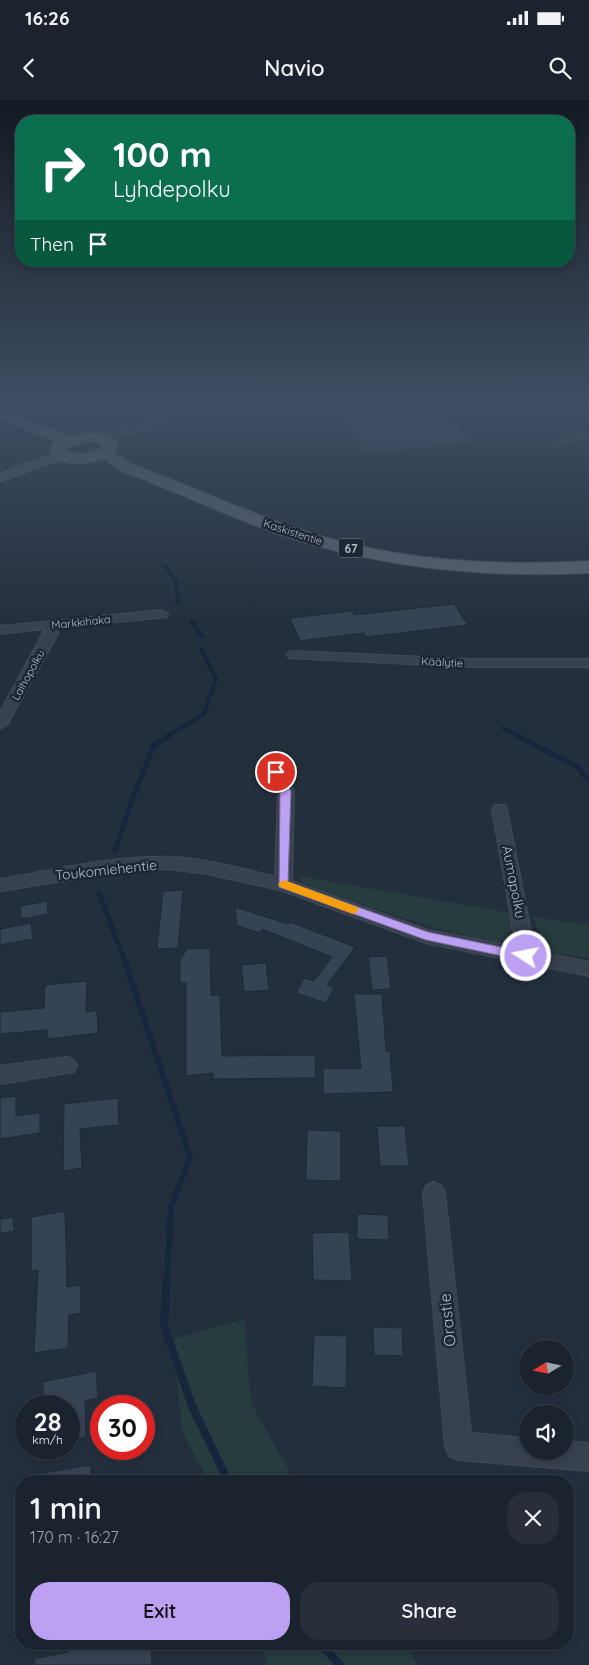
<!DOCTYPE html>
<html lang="en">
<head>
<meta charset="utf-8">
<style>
	:root { --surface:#1b232e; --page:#282f3a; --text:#f1f3f6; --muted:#a0a4aa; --line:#39404a; --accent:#bca0f2 }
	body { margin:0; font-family:Quicksand,sans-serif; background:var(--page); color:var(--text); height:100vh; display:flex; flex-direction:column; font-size:19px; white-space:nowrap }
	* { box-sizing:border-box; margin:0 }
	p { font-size:16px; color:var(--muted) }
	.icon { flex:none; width:28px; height:28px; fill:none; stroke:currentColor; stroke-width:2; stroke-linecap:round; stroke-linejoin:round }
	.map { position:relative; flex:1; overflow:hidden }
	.drawer { position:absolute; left:15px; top:1375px; width:559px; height:175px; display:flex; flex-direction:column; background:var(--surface); border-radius:20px; box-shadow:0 2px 8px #0003,0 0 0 1px var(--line) }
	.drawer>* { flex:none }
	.banner { position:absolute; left:15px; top:15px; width:560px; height:152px; border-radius:20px; box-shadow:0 2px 8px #0003,0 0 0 1px var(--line); background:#0b6e4f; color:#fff; overflow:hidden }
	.needle { width:32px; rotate:260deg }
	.buttons { position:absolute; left:519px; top:1240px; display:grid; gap:10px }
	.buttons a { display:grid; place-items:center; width:55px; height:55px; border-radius:50%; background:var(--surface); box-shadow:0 2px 8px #0003,0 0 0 1px var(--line); font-size:25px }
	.speed { position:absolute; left:15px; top:1295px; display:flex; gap:10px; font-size:25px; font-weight:700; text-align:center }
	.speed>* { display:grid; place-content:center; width:65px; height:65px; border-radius:50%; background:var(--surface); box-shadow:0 2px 8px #0003,0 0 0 1px var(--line); line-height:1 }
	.speed small { font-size:12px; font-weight:400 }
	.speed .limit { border:8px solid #d22; background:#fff; color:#111 }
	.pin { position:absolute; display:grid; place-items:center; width:42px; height:42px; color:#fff; margin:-21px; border:2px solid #fff; border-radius:50%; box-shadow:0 1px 5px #0007 }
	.me { position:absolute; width:55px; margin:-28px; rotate:281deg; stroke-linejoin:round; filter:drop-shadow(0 0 4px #0008) }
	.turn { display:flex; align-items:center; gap:18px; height:105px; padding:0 15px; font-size:22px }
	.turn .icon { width:65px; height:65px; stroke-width:2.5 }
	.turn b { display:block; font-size:35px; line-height:42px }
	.then { display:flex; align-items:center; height:48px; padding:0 15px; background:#0003; gap:10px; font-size:19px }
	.round { display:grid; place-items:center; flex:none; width:52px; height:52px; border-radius:20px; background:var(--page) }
	.headline { display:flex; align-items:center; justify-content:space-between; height:85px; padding:0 15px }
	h1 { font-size:30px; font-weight:600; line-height:38px }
	.button { display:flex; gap:10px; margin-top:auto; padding:10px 15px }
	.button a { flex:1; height:58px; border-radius:20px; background:var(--accent); color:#111; font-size:20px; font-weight:600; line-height:58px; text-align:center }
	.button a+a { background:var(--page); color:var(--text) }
	.status { display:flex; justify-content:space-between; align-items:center; height:35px; padding:0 25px; background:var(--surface); direction:ltr }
	.status svg { height:14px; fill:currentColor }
	header { display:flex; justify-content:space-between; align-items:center; height:65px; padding:0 15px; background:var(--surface); font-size:22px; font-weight:600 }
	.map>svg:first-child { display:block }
</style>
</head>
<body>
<div class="status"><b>16:26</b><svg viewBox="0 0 49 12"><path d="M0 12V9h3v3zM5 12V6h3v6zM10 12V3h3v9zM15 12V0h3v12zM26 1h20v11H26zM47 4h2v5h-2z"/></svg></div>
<header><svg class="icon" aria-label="back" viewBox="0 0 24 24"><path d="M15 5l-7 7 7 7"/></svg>Navio<svg class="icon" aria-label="search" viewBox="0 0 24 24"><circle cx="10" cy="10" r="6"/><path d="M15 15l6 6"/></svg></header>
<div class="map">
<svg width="589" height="1565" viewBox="0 0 589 1565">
	<rect width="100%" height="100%" fill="#242f3e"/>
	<path fill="#263c3f" d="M297 304H326L333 316 309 322Z
		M299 776 512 813 514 836 505 844C435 831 370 807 303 783Z
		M534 817 589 825V859L555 853 542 846Z
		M244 1219 251 1303 295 1381H208L182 1331 173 1239Z
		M262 1544H406L418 1565H267Z"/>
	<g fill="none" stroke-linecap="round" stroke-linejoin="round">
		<path stroke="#17263c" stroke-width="4" d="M165 466 176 482 178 502
			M192 522 202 536
			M503 628 521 637
			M166 637 204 614 216 579 201 549"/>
		<path stroke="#17263c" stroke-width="5" d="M518 636 578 667 589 682
			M115 751 133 697 154 645 169 636
			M99 793 130 875"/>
		<path stroke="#17263c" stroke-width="6" d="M129 874 190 1057 171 1106 167 1179"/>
		<path stroke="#17263c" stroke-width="8" d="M167 1177 164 1226 192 1306 228 1381
			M321 1544 340 1565"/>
	</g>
	<path fill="#364354" stroke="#1f2835" d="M329 304H439L475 343 365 354Z
		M498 304H524L546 318 524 321Z
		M454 504 468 525 366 537 364 533 300 541 290 518 352 511 354 515Z
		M183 790 178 848 157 849 163 791Z
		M47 801 48 814 21 819 20 806Z
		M235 807 288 824 290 822 355 847 327 885 334 888 326 903 296 893 304 878 314 881 332 857 262 829 260 833 237 826Z
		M31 823 33 839 0 845V829Z
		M210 848 211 896 220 895 222 956 315 955 316 978 213 979V973L186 976V883H180V860L187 849Z
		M387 856 391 889 372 890 368 857Z
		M266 863 269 890 244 892 241 865Z
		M87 881 86 912 97 910 98 933 47 939V930L0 934V912L44 908 45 885Z
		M354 894H382L386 951H390L393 992 323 994V968L361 969Z
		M16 996V1016L40 1013V1033L0 1039V998Z
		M118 998 119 1025 80 1029 82 1068 63 1071 64 1004Z
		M377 1026H405L409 1066H380Z
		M307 1030 341 1031V1081L306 1080Z
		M65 1111 67 1187 81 1185V1213L69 1215 68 1248 34 1253 38 1170 31 1171V1117Z
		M357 1114 388 1115 389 1140 357 1139Z
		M13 1117 14 1131 0 1134V1119Z
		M349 1132 352 1181 313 1180 312 1133Z
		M373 1227 402 1228 403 1256 374 1255Z
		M314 1235 347 1236 346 1288 312 1286Z
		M96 1271 98 1298 85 1301 86 1337 69 1340V1306H43V1282Z
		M91 1365V1381H38L37 1374Z
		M68 1544H151L152 1565H35L34 1559 68 1552Z"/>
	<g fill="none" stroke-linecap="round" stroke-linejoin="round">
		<g stroke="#414a57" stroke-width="2">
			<path id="minor" d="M589 331V337L554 347 549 344Z
				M162 510 168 514 167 517 58 528V534L7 625 0 629V612L45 529 0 534V526Z
				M294 551 470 559H589V567H470L289 558 287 555 289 552Z
				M276 666 282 668 294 691 292 781 428 830 516 847 492 709 494 705H506L535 851 589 862V876L426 843 280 790 207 774 170 769 125 771 0 791V779C55 770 114 755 170 757 205 758 240 769 275 776L278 691 268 671Z
				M67 957 74 960 77 966 74 972 0 984V966Z
				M434 1082 442 1086 445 1093 471 1333 528 1338V1351H565V1341L589 1343V1371L459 1360 449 1356 445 1346 423 1093 426 1086Z"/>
		</g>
		<g stroke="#414a57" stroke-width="3">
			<path id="tertiary" d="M185 304H200L141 331 101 342 95 338 97 335 133 327Z"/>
		</g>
		<g stroke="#414a57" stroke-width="2">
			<path id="secondary" d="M68 354 75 358 73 361 52 363 0 382V373L45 356Z"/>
		</g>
		<g stroke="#414a57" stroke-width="2">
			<path id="primary" d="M0 310 61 332 69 337C84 332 107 329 118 344L115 353 131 364C190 385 247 413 308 432 399 461 494 466 589 461V473C489 478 392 469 296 440 236 421 179 392 119 370L104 359C88 364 61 368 50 353L51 345 55 341 0 319ZM85 342H96L102 345 101 349 83 354 66 351 67 348Z"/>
		</g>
		<use href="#minor" fill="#38414e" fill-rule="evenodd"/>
		<use href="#tertiary" fill="#38414e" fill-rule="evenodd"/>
		<use href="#secondary" fill="#465061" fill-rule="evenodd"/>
		<use href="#primary" fill="#56606e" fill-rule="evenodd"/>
	</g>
	<linearGradient id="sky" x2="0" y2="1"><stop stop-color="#141a22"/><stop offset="0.58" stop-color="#3f4d63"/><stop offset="1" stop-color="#3f4d63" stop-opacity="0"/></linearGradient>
	<rect width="589" height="523" fill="url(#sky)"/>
	<path fill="#bca0f2" stroke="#7a689d" d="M276 668 281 672 291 691 288 782 428 832 530 853 532 856 530 859 526 861 426 840 279 787 280 691 271 672Z"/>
	<path fill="#f59e0b" d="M284 780 357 807 359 810 353 814 280 787 278 784Z"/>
	<g text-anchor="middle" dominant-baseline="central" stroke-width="5" stroke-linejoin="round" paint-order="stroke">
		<g font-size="11" fill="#b4bcc9" stroke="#1d2633">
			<text transform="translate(293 432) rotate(18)">Kaskistentie</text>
			<text transform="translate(81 522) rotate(-6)">Markkihaka</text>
			<text transform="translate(442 562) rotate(3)">Käälytie</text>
			<text transform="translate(28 575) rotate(-61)">Laihopolku</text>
		</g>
		<rect fill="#1d2633" stroke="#878f9c" stroke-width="1" x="338.5" y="438.5" width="25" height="19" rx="4"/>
		<g font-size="12" font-weight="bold" fill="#b4bcc9">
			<text x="351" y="448">67</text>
		</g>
		<g font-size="14" fill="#b4bcc9" stroke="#1d2633">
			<text transform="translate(106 770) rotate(-6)">Toukomiehentie</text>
			<text transform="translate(514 782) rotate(79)">Aumapolku</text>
		</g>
		<g font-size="16" fill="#b4bcc9" stroke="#1d2633">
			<text transform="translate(447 1220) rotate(-96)">Orastie</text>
		</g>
	</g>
</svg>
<div class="buttons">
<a><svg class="needle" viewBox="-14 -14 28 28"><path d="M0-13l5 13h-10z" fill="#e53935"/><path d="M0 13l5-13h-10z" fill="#a0a4aa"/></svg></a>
<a><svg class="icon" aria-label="sound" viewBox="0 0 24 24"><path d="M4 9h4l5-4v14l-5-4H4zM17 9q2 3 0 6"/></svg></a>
</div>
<div class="speed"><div>28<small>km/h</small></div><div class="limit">30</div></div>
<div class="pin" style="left:276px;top:672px;background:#d93025"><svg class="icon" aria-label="arrive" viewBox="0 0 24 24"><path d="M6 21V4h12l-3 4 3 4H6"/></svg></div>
<svg class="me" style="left:526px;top:856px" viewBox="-20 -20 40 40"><circle r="17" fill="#bca0f2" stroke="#fff" stroke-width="3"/><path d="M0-11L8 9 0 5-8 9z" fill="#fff"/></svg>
<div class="banner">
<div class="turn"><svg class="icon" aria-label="right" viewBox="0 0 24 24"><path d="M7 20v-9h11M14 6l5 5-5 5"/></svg><div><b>100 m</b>Lyhdepolku</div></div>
<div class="then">Then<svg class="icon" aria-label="arrive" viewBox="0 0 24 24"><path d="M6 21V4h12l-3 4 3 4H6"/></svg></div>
</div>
<section class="drawer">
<div class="headline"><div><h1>1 min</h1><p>170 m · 16:27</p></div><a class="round"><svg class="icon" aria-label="close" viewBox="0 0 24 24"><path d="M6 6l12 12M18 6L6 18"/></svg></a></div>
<div class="button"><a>Exit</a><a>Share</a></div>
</section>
</div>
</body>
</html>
